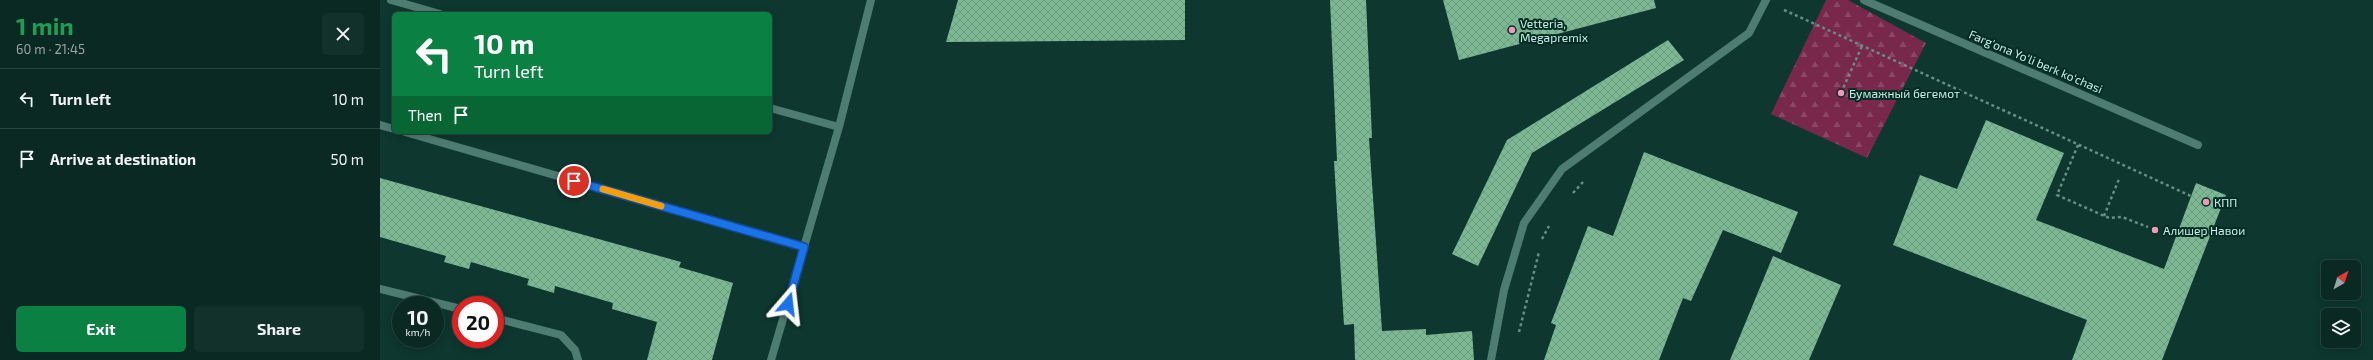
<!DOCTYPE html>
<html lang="en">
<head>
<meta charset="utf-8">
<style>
	:root { --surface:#0a2923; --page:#13312b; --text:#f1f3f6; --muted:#99a6a6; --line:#2a4541; --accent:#0b8043 }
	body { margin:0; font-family:"Exo 2",sans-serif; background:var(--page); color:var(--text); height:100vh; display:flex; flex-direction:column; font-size:15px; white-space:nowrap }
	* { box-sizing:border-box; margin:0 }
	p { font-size:13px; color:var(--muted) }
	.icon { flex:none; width:22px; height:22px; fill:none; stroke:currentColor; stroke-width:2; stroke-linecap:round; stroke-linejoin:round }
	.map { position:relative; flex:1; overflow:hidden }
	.panel { display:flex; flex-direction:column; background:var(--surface); width:380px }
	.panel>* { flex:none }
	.guide { position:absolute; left:12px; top:12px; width:380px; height:122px; border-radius:6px; box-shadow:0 2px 10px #0003,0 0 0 1px var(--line); background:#0b8043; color:#fff; overflow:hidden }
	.needle { width:26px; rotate:39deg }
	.buttons { position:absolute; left:1941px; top:260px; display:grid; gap:8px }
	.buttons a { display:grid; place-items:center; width:40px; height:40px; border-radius:6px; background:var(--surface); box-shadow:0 2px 10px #0003,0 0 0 1px var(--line); font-size:20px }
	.speed { position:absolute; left:12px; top:296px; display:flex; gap:8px; font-size:20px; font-weight:700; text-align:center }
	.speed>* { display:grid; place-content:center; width:52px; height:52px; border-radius:50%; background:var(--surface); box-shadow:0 2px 10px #0003,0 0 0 1px var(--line); line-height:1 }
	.speed small { font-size:10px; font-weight:400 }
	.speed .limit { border:6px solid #d22; background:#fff; color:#111 }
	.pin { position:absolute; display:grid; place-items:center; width:34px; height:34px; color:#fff; margin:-17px; border:2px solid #fff; border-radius:50%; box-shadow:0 1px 4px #0007 }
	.me { position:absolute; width:44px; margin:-22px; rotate:17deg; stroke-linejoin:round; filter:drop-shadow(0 0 3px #0008) }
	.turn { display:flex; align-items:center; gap:14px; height:84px; padding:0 16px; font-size:18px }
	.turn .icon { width:52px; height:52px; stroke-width:2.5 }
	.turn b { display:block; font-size:28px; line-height:34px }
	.then { display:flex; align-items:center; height:38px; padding:0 16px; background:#0003; gap:8px; font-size:15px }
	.round { display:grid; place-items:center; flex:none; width:42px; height:42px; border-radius:6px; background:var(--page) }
	.summary { display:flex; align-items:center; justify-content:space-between; height:68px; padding:0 16px }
	h1 { font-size:24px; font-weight:700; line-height:30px; color:#1e9e55 }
	.cta { display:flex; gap:8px; margin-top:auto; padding:8px 16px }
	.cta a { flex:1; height:46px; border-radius:6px; background:var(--accent); color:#fff; font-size:16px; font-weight:700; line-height:46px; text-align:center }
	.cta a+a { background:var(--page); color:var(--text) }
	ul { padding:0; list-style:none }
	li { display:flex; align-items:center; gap:12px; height:60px; padding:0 16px; border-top:1px solid var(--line) }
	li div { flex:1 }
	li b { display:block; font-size:15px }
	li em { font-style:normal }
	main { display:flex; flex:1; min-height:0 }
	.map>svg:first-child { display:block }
</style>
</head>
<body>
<main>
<section class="panel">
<div class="summary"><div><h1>1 min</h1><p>60 m · 21:45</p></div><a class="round"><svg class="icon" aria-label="close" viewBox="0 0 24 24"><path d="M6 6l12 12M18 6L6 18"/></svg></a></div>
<ul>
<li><svg class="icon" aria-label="left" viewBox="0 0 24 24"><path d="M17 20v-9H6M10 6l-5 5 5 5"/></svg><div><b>Turn left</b></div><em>10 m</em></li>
<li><svg class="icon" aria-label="arrive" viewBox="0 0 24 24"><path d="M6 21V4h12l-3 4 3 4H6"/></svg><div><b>Arrive at destination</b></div><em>50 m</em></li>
</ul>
<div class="cta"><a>Exit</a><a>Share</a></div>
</section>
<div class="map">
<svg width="1993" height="360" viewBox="0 0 1993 360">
	<defs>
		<pattern id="forest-firs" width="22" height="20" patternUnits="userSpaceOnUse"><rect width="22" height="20" fill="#78284a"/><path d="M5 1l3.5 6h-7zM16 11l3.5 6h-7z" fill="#8a4864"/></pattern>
		<pattern id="building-cross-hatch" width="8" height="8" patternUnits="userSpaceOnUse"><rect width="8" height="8" fill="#7db895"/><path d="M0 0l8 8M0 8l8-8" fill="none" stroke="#6d9c81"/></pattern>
	</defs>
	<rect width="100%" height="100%" fill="#0d372f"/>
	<path fill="url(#forest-firs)" d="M1446 0H1468L1546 43 1487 158 1391 114Z"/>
	<path fill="url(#building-cross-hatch)" d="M578 0H805V40L566 42Z
		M950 0H986L992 138H989L1002 331 1046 329V335L1092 331 1094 360H975L974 324 964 325 954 161H957Z
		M1063 0H1274L1276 8 1079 60Z
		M1288 40 1304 60 1152 153 1098 266 1072 254 1127 140Z
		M1606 120 1684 153 1656 220 1784 269 1816 183 1846 195 1782 360H1692L1707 320 1513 245 1540 175 1577 189Z
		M1264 152 1418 212 1401 253 1343 230 1311 301 1303 298 1279 360H1164L1176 325 1171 323 1208 226 1233 236Z
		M0 178 301 262 299 267 353 283 332 360H267L277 322 232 309 233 303 175 286 174 293 147 285 149 279 91 262 89 269 64 262 66 256 0 237Z
		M1393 256 1461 285 1429 360H1350Z"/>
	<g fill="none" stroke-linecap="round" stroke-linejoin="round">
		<path stroke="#678e85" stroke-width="2.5" stroke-dasharray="3 3" stroke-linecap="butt" d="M1404 10 1811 196
			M1461 93 1482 46
			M1698 145 1677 195 1729 218 1742 217 1768 227
			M1193 193 1203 182
			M1724 216 1739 179
			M1162 239 1169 226
			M1139 332 1159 252"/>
		<path stroke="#4f7c71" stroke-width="8" d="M11 0 60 14
			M1484 0 1818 145
			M390 108 459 127
			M0 125 14 129
			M25 132 424 247
			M0 289 81 309
			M115 318 181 335 195 350 198 360
			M391 360 459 127 491 0"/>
		<path stroke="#4f7c71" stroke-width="8" d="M1111 360 1124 290 1144 223 1182 169 1369 33 1386 0"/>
	</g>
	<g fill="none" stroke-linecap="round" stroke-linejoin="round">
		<g stroke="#114b97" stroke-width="10">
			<path id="route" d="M194 181 424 247 408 304"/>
		</g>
		<use href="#route" stroke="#1a73e8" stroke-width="7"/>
		<path stroke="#f59e0b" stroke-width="7" d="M223 189 281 206"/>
	</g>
	<g fill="#ef9ab8" stroke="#012d25" stroke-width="1.5">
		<circle cx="1132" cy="30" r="4"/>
		<circle cx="1461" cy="93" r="4"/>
		<circle cx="1826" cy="202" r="4"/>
		<circle cx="1775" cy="230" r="4"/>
	</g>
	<g text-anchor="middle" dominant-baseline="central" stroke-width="4" stroke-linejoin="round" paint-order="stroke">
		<g font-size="12" fill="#caeee4" stroke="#012d25" text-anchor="start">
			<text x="1140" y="23">Vetteria,<tspan x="1140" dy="14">Megapremix</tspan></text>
			<text x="1469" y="93">Бумажный бегемот</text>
			<text x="1834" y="202">КПП</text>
			<text x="1783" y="230">Алишер Навои</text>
		</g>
		<g font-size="12" fill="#caeee4" stroke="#012d25">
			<text transform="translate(1656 61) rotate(23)">Farg'ona Yo'li berk ko'chasi</text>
		</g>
	</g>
</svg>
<div class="buttons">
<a><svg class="needle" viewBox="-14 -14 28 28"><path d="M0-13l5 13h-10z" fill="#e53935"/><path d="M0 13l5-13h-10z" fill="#99a6a6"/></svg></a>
<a><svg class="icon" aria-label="layers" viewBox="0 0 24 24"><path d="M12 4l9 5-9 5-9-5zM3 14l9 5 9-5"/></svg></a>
</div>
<div class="speed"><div>10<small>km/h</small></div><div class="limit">20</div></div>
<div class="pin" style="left:194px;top:181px;background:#d93025"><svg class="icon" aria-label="arrive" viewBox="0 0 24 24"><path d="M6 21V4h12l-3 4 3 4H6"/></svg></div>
<svg class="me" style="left:408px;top:304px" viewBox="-20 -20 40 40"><path d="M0-17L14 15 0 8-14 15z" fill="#1a73e8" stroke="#fff" stroke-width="4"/></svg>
<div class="guide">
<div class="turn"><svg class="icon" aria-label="left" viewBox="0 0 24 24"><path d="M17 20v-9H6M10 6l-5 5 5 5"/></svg><div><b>10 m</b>Turn left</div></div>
<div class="then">Then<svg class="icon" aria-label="arrive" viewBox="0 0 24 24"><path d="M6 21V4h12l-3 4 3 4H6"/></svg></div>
</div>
</div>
</main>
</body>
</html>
